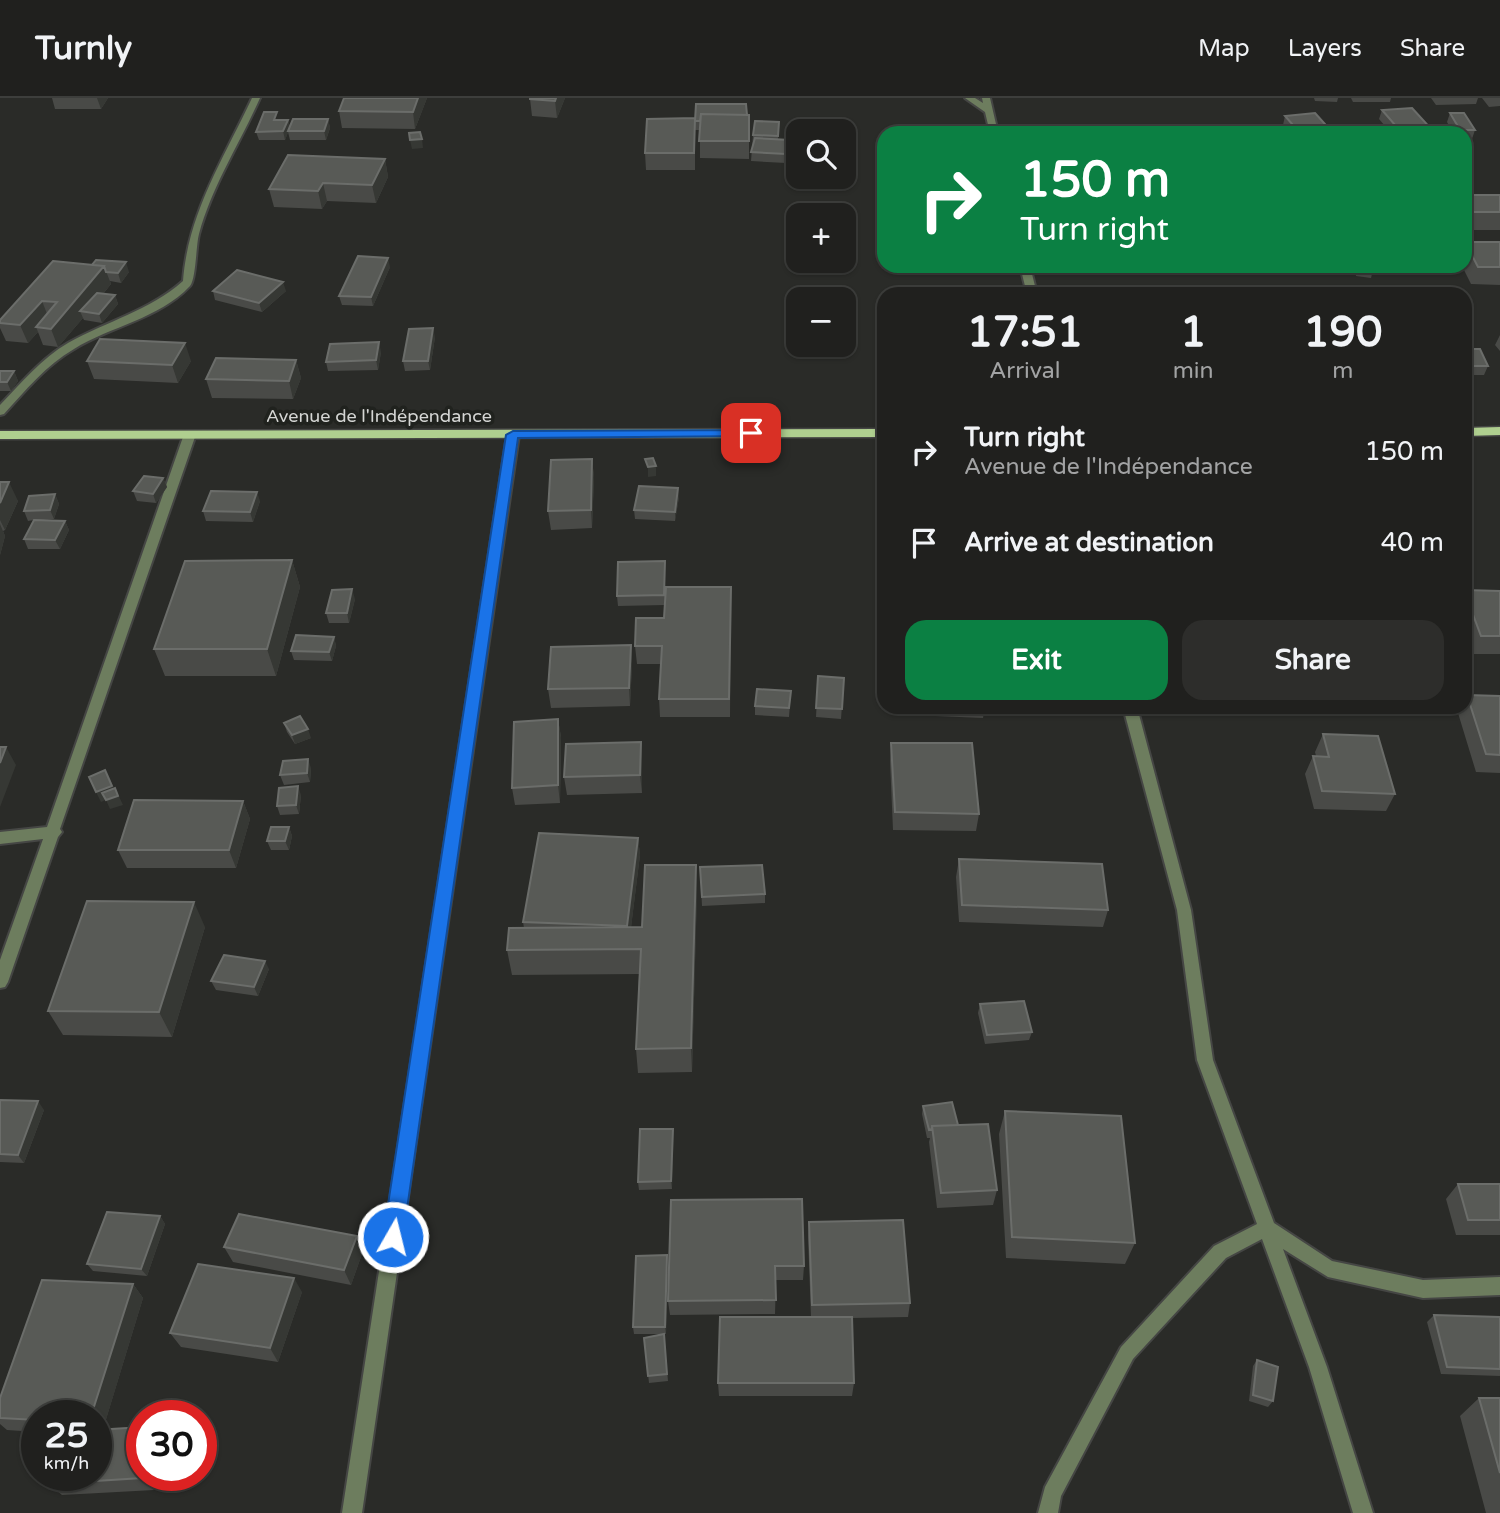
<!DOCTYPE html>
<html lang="en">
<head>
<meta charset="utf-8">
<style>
	:root { --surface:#20201e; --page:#2d2d2b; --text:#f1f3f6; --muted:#a2a3a4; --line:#3d3e3c; --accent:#0b8043 }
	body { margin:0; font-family:"Varela Round",sans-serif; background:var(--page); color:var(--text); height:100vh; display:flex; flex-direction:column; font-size:26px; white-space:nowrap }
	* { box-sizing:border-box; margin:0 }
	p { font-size:23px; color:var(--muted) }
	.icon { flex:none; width:38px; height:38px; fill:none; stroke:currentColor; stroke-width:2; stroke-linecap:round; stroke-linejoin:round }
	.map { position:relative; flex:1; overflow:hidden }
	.panel { position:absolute; left:877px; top:189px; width:595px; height:427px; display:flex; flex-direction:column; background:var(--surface); border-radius:21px; box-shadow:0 2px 5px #0004,0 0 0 2px var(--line) }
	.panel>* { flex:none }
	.guide { position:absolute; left:877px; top:28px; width:595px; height:147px; border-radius:21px; box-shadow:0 2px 5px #0004,0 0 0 2px var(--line); background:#0b8043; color:#fff; overflow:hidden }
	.tools { position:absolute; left:786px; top:21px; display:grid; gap:14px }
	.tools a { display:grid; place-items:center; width:70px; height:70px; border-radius:14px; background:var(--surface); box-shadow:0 2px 5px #0004,0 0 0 2px var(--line); font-size:35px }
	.speed { position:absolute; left:21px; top:1302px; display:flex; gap:14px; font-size:35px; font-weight:700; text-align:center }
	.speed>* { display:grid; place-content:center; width:91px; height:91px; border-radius:50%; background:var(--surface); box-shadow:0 2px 5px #0004,0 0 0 2px var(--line); line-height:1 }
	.speed small { font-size:18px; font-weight:400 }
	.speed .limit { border:10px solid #d22; background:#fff; color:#111 }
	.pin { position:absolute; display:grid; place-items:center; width:60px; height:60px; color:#fff; margin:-30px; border-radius:14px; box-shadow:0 4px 10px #0006 }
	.me { position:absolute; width:77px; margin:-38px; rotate:8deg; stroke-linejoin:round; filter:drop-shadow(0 0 5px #0008) }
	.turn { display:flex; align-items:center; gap:24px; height:147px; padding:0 28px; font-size:32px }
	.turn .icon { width:91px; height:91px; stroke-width:2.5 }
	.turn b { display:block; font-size:49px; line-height:60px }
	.eta { display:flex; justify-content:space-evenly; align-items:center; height:119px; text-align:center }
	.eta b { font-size:42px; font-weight:700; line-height:49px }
	.action { display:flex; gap:14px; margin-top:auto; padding:14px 28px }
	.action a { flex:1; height:80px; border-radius:21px; background:var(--accent); color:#fff; font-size:28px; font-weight:700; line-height:80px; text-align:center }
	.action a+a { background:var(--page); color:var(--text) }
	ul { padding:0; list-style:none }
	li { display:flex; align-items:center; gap:21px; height:91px; padding:0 28px }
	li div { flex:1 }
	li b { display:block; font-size:26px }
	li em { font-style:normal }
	header { display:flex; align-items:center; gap:42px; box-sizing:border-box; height:98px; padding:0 35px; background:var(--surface); border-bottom:2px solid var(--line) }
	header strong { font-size:33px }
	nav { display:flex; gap:38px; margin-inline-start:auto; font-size:24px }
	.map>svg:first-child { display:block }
</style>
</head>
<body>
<header>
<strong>Turnly</strong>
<nav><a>Map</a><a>Layers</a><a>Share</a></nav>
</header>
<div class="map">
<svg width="1500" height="1415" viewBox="0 0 1500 1415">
	<rect width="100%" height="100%" fill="#2a2b28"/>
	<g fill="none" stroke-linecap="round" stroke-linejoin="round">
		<g stroke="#454644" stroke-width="4">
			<path id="minor" d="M252 0H260C240 45 212 88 199 136 196 147 196 181 190 188 159 221 111 228 74 251 46 267 25 293 4 316L0 317V307C21 285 42 260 68 245 107 223 149 213 183 183 188 115 224 60 252 0Z
				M965 0H975L983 5 982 0H990L998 35H990L985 14Z
				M1020 168H1030L1037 196H1027Z
				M513 334 519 337 362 1415H342L507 337Z
				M189 336 195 339 60 731 62 734 58 739 8 884 5 889 0 890V862L43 741 0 746V734L47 729 183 339Z
				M1123 609H1137L1191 812 1213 962 1274 1125 1332 1163 1423 1182 1500 1179V1197L1423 1200 1328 1179 1283 1151 1327 1269 1373 1415H1353L1309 1269 1262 1141 1226 1160 1133 1261 1061 1398 1058 1415H1038L1045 1389 1121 1249 1214 1148 1257 1126 1197 962 1177 812Z"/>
		</g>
		<g stroke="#454644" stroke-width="3">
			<path id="primary" d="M1500 329V337L1465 338V330Z
				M884 331V339L0 341V333Z"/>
		</g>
		<use href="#minor" fill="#6d7d5e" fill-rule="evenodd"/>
		<use href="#primary" fill="#afcf8f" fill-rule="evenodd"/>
	</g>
	<path fill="#494a47" d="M52 0H108L101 11H55Z
		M344 0H427L415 31 342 30 339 13Z
		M565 0 557 20 532 18 530 1Z
		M1314 0H1338L1337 4 1315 3Z
		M1351 0H1391L1390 4H1353Z
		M1431 0H1478L1476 6 1436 7Z
		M1482 0H1500V8L1489 9Z
		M1382 12 1434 34V35H1391L1379 21Z
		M1450 15 1475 32 1472 41H1465V35H1453L1447 24Z
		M749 17V61L700 60V32H695V23Z
		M1285 18 1333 35H1290L1283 27Z
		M328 21 330 30 326 42H290L288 34 285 42H259L256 34 279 22H288L290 29Z
		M779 24 778 42H789V51L786 65 751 63 753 37Z
		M695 38V72H646L645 55Z
		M385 61 388 79 376 105 327 103 322 111 274 109 269 91Z
		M1465 97H1500V132H1465Z
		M1465 144H1500V187L1471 186 1462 168H1465Z
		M53 163 129 174 121 185 110 183 111 186 103 196 115 197 118 206 102 225 84 222 83 220 58 249 43 247 38 234 28 245 6 243 0 230V222Z
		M1355 168H1374L1371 180 1356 178Z
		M390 169 373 208 342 207 339 198Z
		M213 193H286L262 214 215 202Z
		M1500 237V253L1495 247Z
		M435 239 430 272 405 273 403 263Z
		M1465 251 1488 268 1484 277H1465Z
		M381 254 378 272 328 273 326 264Z
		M296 262 301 280 293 301 212 300 206 281Z
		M87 263H191L178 285 94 281Z
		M0 273H14L18 283 11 293H0Z
		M592 361 594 379 592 430 551 432 548 413Z
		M163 380 167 389 156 405 137 403 133 393Z
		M0 384 18 403 5 432 3 433 5 438 0 457Z
		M1465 387 1470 396 1465 408Z
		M55 396 59 406 54 421 42 422 65 423 69 432 60 451H28L24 441 34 422 28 423 24 413Z
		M679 399 675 423 635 421 634 412Z
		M260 403 253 424 206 423 203 413Z
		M292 462 300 489 276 578H165L154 551Z
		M665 463V505L731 489 730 619H660L659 601 661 566H637L635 548 664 520 665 507 618 508 617 498Z
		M878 465H884V538L876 492Z
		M1465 492 1500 493V556H1472L1465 536Z
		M355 501 349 525H329L326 515Z
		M334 539 336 548 332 563 294 562 291 553Z
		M631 547 632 566 630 608 551 610 548 591Z
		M818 578 844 580 841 621 816 619Z
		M791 593 789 619 755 617V608Z
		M1467 597 1500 598V675L1476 674 1458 615 1461 609H1465V601Z
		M911 609H985L983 620 911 617Z
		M1086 609H1110L1108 617 1085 613Z
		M1190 609H1214L1212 616 1194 617Z
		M558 621 561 639 560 705 515 707 512 690Z
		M284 625 311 640 295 646 287 634Z
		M1323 636 1395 696 1386 713 1314 711 1305 676 1313 658H1316L1315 654Z
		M641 644 642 662V695L567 697 564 679Z
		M891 645 979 716 976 733 893 732 890 663Z
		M311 670 310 684 284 687 280 677Z
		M301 697 299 716 280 717 277 708Z
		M243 703 250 721 236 770H127L118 752Z
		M289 729 292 738 289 752H271L267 743Z
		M638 740 640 757 631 829H642L697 793 692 974 638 975 636 951 639 876 512 877 507 852 524 830 523 824Z
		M959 761 1108 812 1103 829 959 824 956 779Z
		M700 769 765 796V805L702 808Z
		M205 829 172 939 63 937 48 913Z
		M269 871 258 898 216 892 211 883Z
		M980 906 1032 934 1029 942 985 946 978 915Z
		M0 1002 44 1012 24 1065 0 1064Z
		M923 1008 958 1027 997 1092 993 1107 937 1110 929 1044 930 1040H927L922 1016Z
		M1005 1013 1135 1145 1125 1166 1006 1160 999 1036Z
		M673 1031 672 1091 639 1092 638 1084Z
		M1458 1086H1500V1137H1456L1446 1101Z
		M671 1102 804 1168 803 1182H776L775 1216 670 1217 668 1203Z
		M160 1118 165 1126 147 1178 93 1173 87 1166Z
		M809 1124 910 1205 908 1219 852 1220 854 1285 852 1298H719L718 1285 811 1219 808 1139Z
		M357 1138 363 1153 351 1187 233 1164 224 1149Z
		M668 1165 666 1236H634L633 1229Z
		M133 1186 143 1200 103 1331 154 1392 62 1397 49 1386 96 1377V1318H37V1334L7 1332 0 1326V1300Z
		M302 1194 278 1264 181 1249 170 1235Z
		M1434 1217 1500 1219V1278L1441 1276 1427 1224Z
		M664 1236 668 1283 649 1285 644 1240Z
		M1257 1262 1273 1303 1268 1309 1249 1303 1253 1268Z
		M1479 1300H1500V1415H1486L1460 1318Z"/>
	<path fill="#363834" d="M97 0H108L101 11Z
		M418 0H427L415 31 413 14Z
		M556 0H565L557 20 555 3Z
		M328 21 330 30 326 42 324 33Z
		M288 22 290 30 285 42 283 33Z
		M422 41 423 50 412 51 410 42Z
		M789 42V51L786 65V56Z
		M385 61 388 79 376 105 372 87Z
		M323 85 327 103 322 111 318 93Z
		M388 160 390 169 373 208 371 199Z
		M126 164 129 174 121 185 118 175Z
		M104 168 111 186 88 214 80 213 83 220 58 249 51 231Z
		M283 184 286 193 262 214 259 205Z
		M115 197 118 206 102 225 99 216Z
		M42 203 49 221 36 229 38 234 28 245 20 227Z
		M433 230 435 239 430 272 428 263Z
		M379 244 381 254 378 272 376 262Z
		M185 245 191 263 178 285 172 267Z
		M296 262 301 280 293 301 289 283Z
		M14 273 18 283 11 293 7 284Z
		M592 361 594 379 592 430 591 412Z
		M656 368V378L648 379V369Z
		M163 380 167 389 156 405 153 396Z
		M9 384 18 403 5 432 0 422V405Z
		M678 390 679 399 675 423V414Z
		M257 394 260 403 253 424 250 414Z
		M55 396 59 406 54 421 50 412Z
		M65 423 69 432 60 451 55 442Z
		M0 426 5 438 0 457Z
		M292 462 300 489 276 578 267 551Z
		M352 491 355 501 349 525 347 515Z
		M334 539 336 548 332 563 329 554Z
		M631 547 632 566 630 608 629 590Z
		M558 621 561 639 560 705 558 687Z
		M308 631 311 640 295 646 292 637Z
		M641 644 642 662V695L640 677Z
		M6 649 16 667 0 709V665Z
		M308 661 311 670 310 684 307 675Z
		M112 688 117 697 101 704 96 694Z
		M298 688 301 697 299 716 296 707Z
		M115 690 123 707 110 711 106 702Z
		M243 703 250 721 236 770 229 752Z
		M289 729 292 738 289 752 285 743Z
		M638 740 640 757 629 846 627 828Z
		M696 767 697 793 692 974 691 950Z
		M194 804 205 829 172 939 159 914Z
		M265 863 269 871 258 898 254 889Z
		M38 1003 44 1012 24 1065 18 1057Z
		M673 1031V1039L672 1091 671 1083Z
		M160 1118 165 1126 147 1178 141 1171Z
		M357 1138 363 1153 351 1187 344 1172Z
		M667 1157 668 1165 666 1236 665 1229Z
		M294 1180 302 1194 278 1264 270 1250Z
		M133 1186 143 1200 101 1338 96 1333V1318H91Z
		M143 1377H156L154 1392 142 1380Z"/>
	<path fill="#585a56" stroke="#6b6d6a" stroke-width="2" d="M344 0H418L413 14 339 13Z
		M530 0H556L555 3 530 1Z
		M696 6H746L747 17 701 16 700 23H695Z
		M1412 10 1434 34 1402 35 1382 12Z
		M264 14H277L274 22H288L283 33 256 34Z
		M1315 15 1333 35H1300L1285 18Z
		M1450 15H1464L1475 32H1460Z
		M701 16 749 17V43H699Z
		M695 20 694 55H645L647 21Z
		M293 21H328L324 33H288Z
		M755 23 779 24 778 38 753 37Z
		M420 34 422 41 410 42 409 35Z
		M755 40 789 42 786 56 751 54Z
		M288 57 385 61 372 87 323 85 318 93 269 91Z
		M1465 97H1500V114H1465Z
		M1465 144H1500V169H1478Z
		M358 158 388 160 371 199 339 198Z
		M96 162 126 164 118 175 106 174 104 168 92 167Z
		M53 163 104 168 51 231 36 229 57 204 42 203 20 227 0 225V222Z
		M1359 168H1374V171L1359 169Z
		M237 172 283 184 259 205 213 193Z
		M97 195 115 197 99 216 80 213Z
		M433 230 428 263H403L409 231Z
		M100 241 185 245 172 267 87 263Z
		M379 244 376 262 326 264 330 246Z
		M1465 251H1480L1488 268H1465Z
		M216 260 296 262 289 283 206 281Z
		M0 273H14L7 284H0Z
		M653 360 656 368 648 369 645 361Z
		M592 361 591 412 548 413 551 362Z
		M144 378 163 380 153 396 133 393Z
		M0 384H9L0 405Z
		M1465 387 1470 396H1465Z
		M639 388 678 390 675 414 634 412Z
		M211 393 257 394 250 414 203 413Z
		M55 396 50 412 24 413 29 398Z
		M34 422 65 423 55 442 24 441Z
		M292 462 267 551H154L185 463Z
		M665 463 664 497 617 498 618 464Z
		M878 465H884V499Z
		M666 489H731L729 601H659L662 548H635L636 520H664Z
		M352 491 347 515H326L332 492Z
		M1465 492 1500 493V538H1481L1465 495Z
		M296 537 334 539 329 554 291 553Z
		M631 547 629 590 548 591 551 549Z
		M818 578 844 580 842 611 816 610Z
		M757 591 791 593 789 610 755 608Z
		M1467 597 1500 598V657L1486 656Z
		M300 618 308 631 292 637 284 625Z
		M558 621V687L512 690 514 624Z
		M1323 636 1378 638 1395 696 1322 693 1313 658 1329 659Z
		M641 644 640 677 564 679 566 646Z
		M891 645H972L979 716 895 714Z
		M0 649H6L0 665Z
		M308 661 307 675 280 677 283 663Z
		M105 672 112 688 96 694 89 679Z
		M298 688 296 707 277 708 279 690Z
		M115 690 118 698 106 702 102 695Z
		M134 702 243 703 229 752H118Z
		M271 729H289L285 743H267Z
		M539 735 638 740 627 828 523 824Z
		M959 761 1102 766 1108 812 962 807Z
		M645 767H696L691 950 636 951 641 851 507 852 509 830 642 829Z
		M762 767 765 796 702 799 700 769Z
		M87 803 194 804 159 914 48 913Z
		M224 857 265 863 254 889 211 883Z
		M1024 903 1032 934 987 937 980 906Z
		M0 1002 38 1003 18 1057 0 1056Z
		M952 1004 958 1027 932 1028V1031L929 1032 923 1008Z
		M1005 1013 1121 1018 1135 1145 1012 1139Z
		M988 1026 997 1092 941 1095 932 1028Z
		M640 1031H673L671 1083 638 1084Z
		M1458 1086H1500V1122H1468Z
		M802 1101 804 1168H775L776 1202 668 1203 671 1102Z
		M107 1114 160 1118 141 1171 87 1166Z
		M239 1116 357 1138 344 1172 224 1149Z
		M903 1122 910 1205 812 1207 809 1124Z
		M667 1157 665 1229H633L636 1158Z
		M198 1166 294 1180 270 1250 170 1235Z
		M42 1182 133 1186 91 1318H37V1322L0 1320V1300Z
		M1434 1217 1500 1219V1271L1447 1269Z
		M720 1219H852L854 1285H718Z
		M664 1236 667 1276 648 1278 644 1240Z
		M1257 1262 1278 1269 1273 1303 1253 1297Z
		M1479 1300H1500V1375Z
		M142 1329V1380L49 1386 51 1377H96V1332Z"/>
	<path fill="#1a73e8" stroke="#114b97" stroke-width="2" d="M751 332 758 335 756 338 518 340 403 1139 400 1145 393 1148 386 1145 383 1139 506 337 513 333Z"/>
	<g text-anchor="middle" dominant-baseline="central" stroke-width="7" stroke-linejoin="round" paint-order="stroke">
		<g font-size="18" fill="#d5d6d4" stroke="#20221e">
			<text x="379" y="318">Avenue de l'Indépendance</text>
		</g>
	</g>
</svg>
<div class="tools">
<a><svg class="icon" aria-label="search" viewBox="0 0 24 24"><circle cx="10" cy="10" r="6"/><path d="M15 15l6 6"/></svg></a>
<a>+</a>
<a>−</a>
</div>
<div class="speed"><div>25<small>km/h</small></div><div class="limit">30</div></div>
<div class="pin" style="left:751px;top:335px;background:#d93025"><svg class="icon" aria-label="arrive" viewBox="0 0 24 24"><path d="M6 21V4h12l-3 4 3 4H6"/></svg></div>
<svg class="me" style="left:393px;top:1139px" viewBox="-20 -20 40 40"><circle r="17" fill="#1a73e8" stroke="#fff" stroke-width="3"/><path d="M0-11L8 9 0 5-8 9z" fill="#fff"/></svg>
<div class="guide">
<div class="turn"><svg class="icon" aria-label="right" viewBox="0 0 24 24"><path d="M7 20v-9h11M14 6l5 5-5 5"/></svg><div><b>150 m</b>Turn right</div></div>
</div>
<section class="panel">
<div class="eta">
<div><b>17:51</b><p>Arrival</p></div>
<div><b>1</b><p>min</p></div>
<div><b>190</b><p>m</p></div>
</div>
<ul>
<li><svg class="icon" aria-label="right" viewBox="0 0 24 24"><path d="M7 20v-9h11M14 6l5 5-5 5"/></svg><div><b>Turn right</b><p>Avenue de l'Indépendance</p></div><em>150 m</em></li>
<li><svg class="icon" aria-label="arrive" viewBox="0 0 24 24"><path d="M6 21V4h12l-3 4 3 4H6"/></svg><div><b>Arrive at destination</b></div><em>40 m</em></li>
</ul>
<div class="action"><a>Exit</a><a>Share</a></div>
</section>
</div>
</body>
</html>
